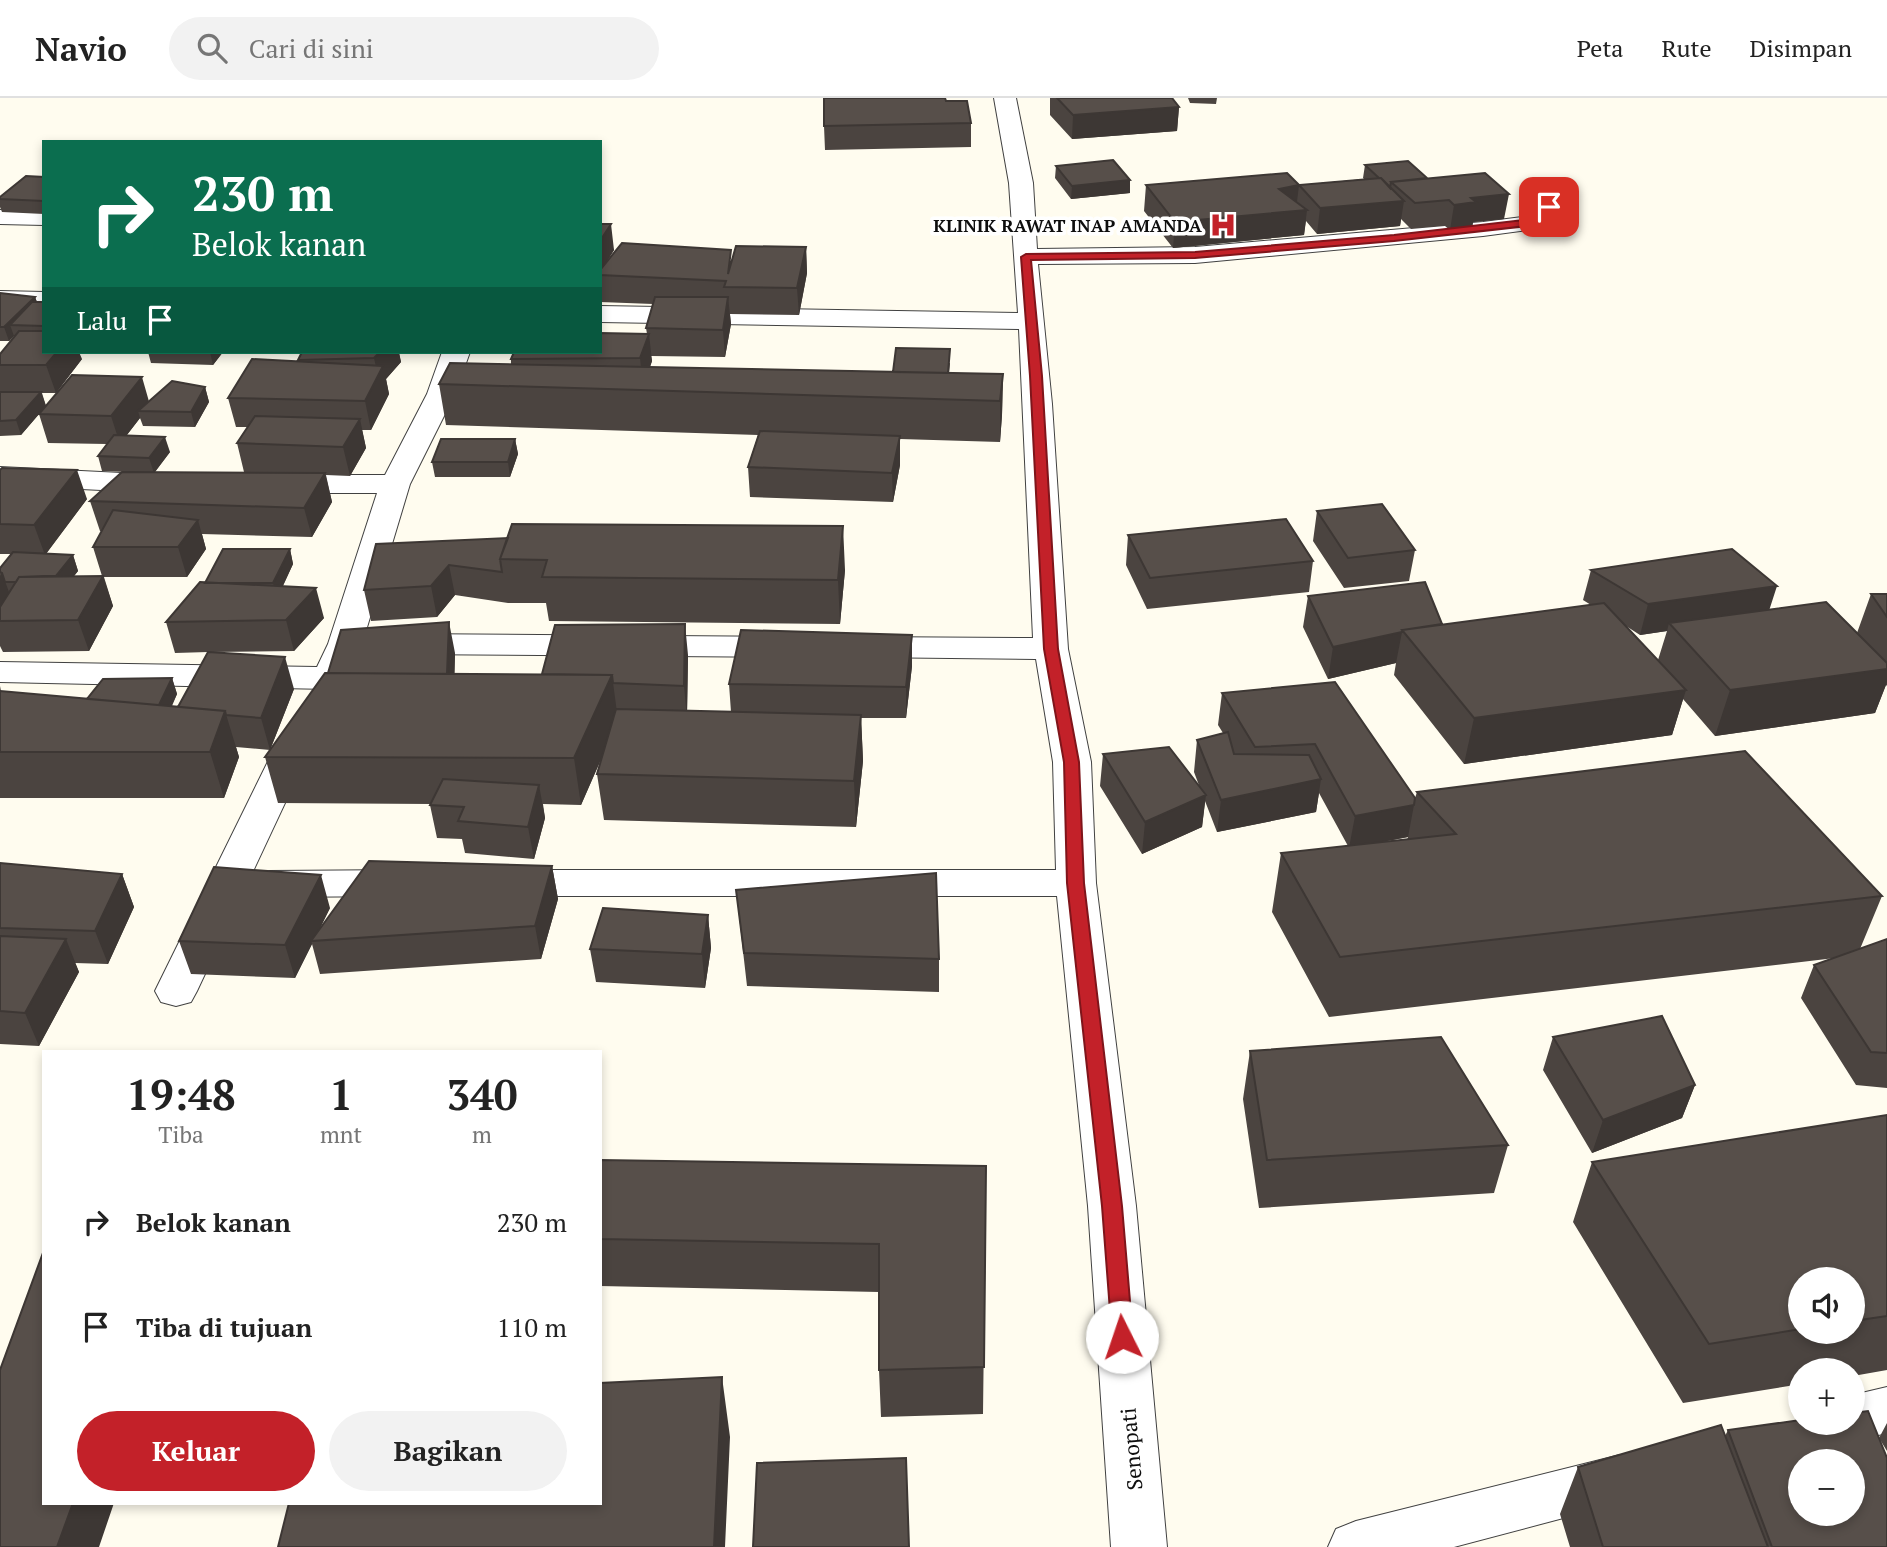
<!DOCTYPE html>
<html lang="id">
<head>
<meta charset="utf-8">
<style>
	:root { --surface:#fff; --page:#f2f2f2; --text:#222; --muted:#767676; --line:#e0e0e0; --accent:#c32129 }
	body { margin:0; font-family:"PT Serif",serif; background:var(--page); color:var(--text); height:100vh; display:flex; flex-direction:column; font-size:26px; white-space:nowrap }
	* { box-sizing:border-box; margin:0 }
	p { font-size:23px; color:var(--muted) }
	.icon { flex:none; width:38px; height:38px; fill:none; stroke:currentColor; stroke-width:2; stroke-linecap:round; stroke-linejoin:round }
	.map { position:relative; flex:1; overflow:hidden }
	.details { position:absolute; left:42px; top:952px; width:560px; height:455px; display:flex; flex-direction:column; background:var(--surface); border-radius:0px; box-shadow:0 4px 10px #0003 }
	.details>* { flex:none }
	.hud { position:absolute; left:42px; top:42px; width:560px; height:214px; border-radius:0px; box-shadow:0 4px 10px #0003; background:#0b6e4f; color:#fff; overflow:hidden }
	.fabs { position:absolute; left:1788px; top:1169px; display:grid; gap:14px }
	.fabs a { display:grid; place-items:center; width:77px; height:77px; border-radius:50%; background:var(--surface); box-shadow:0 4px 10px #0003; font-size:35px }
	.pin { position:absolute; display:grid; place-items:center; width:60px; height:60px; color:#fff; margin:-30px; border-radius:14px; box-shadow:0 4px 10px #0006 }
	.me { position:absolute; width:77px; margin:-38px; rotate:356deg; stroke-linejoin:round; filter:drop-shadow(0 0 5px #0008) }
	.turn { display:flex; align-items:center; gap:24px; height:147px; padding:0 35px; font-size:32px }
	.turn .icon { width:91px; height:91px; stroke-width:2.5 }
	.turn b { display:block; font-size:49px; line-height:60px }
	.then { display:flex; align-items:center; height:66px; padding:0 35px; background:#0003; gap:14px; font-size:26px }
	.eta { display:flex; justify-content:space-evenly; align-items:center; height:119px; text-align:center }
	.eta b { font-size:42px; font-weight:600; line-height:49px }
	.action { display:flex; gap:14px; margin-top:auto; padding:14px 35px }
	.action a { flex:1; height:80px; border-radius:42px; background:var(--accent); color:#fff; font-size:28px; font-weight:600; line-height:80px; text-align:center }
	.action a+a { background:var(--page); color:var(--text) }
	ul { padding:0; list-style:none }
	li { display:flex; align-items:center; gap:21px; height:105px; padding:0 35px }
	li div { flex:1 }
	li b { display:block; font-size:26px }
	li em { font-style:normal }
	header { display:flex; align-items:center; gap:42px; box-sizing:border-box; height:98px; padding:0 35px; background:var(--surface); border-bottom:2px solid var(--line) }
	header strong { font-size:33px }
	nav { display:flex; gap:38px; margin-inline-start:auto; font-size:24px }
	.search { width:490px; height:63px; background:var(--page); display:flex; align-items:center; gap:18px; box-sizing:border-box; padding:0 24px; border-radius:38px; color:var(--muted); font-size:26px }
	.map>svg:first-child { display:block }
</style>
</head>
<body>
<header>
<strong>Navio</strong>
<div class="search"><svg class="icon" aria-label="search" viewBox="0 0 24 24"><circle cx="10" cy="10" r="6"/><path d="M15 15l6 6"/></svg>Cari di sini</div>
<nav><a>Peta</a><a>Rute</a><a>Disimpan</a></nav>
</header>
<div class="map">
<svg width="1887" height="1449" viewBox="0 0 1887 1449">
	<rect width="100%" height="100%" fill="#fffcef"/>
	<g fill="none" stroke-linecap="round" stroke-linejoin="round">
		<g stroke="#414141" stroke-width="2">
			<path id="minor" d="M994 0H1016L1033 85 1037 151 1195 149 1483 124 1530 118 1537 114 1538 110 1531 101 1535 96C1548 93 1554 98 1562 109L1558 122 1536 131 1483 138 1195 165 1038 166 1052 306 1068 551 1091 664 1096 785 1136 1108 1167 1449H1111L1088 1108 1057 798H504L490 794 484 785 490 776 504 772H1056L1053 664 1036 561 861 559 849 556 844 549 849 542 861 539 1033 540 1019 231 600 224V208L1018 215 1009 85Z
				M0 112 44 113V127L0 126Z
				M0 193 44 194V210L0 209Z
				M442 254H470L455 296 410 386 362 546 341 587 329 591 0 584V564L317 569 328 546 377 395H275L264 392 260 386 264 380 275 377H385L427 296Z
				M0 369 162 377 173 380 177 386 173 392 162 395 0 387Z
				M402 536 790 539 802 542 807 549 802 556 790 559 402 556 390 553 385 546 390 539Z
				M296 632 309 635 314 643 197 893 191 904 176 908 161 904 155 893 278 643 283 635Z
				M406 772 420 776 426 785 420 794 406 798 270 799 256 795 250 786 256 777 270 773Z
				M1887 1289V1335L1853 1343 1834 1336 1829 1325H1853V1297Z
				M1620 1357 1639 1364 1647 1381 1639 1398 1620 1405 1454 1449H1328L1336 1431 1356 1423Z"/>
		</g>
		<use href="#minor" fill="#fff" fill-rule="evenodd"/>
	</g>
	<path fill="#4b4440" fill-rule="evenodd" d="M1050 0H1172L1179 9 1177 33 1072 41 1050 17Z
		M1188 0H1217L1216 6 1190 5Z
		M946 3 971 25V49L825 52 824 28Z
		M1365 67 1427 80 1504 121 1473 124 1472 130 1450 132 1445 128 1411 131 1401 121 1400 128 1317 136 1306 123 1304 137 1173 150 1144 113 1146 87H1299L1364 81 1363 80Z
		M1056 68 1130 82V95L1071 101 1055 80Z
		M44 79V116L2 114 0 109V99Z
		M600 126 614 152 606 164H732L806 149 807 175 799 217 730 216 731 226 725 259 651 258 652 263 650 269 893 274 950 265 949 275 1003 276 1002 317 1000 344 900 341V367L893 404 750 399 748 369 758 337 446 327 439 286 511 267V261L647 236 646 230 653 206 600 204Z
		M0 195 35 199 37 204H44V254L82 261 56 295H42L46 308 149 304 205 289 209 304 195 329 143 328 140 320 126 338 170 354 155 374H244L237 345 248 329H236L228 300 299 264 302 254H405V256H399L401 264 386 281 389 296 371 332H362L366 350 350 378 326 377 332 404 312 439 202 436 206 451 187 479H104L113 508 89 553 3 554 0 548V470L12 456H0V372L87 401 46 456 73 457 78 473 74 478H102L93 449 102 433H100L90 403 127 374 102 373 98 358 107 346 48 345 39 316 21 337 0 338V256L14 239V238L9 243H0Z
		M148 254H223L213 267 151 265Z
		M515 341 518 356 510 379H435L432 364Z
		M1317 413 1415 452 1409 483 1344 490 1313 443Z
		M1128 437 1313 463 1309 494 1147 511 1126 467Z
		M376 446 845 472 840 526 549 523 546 505H508L455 497 437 519 371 523 364 492Z
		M290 451 293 466 283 488 324 520 294 553 211 554 294 591 270 652 236 649 239 659 224 700H0V588L1 593 87 601 172 580 177 596 172 608 178 609 208 554 175 555 166 524 205 485Z
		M1591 472 1769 512 1857 535 1871 496H1887V588L1886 587 1875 615 1715 638 1683 601 1672 637 1464 666 1394 577 1396 565 1328 581 1303 529 1308 498 1442 527 1591 507 1583 502ZM1626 528 1640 537 1667 533 1658 562Z
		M912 537V568L906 620H861L863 663 856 729 604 722 597 676 603 657 581 707 543 706 545 720 534 761 465 755 462 741 437 740 430 707 431 706 278 705 265 659 455 555 454 576H542L688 557 687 613 731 614 729 586Z
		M1222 595 1415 700 1417 694 1882 798 1860 851 1887 841V990L1856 987 1801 900 1814 867 1835 860 1329 919 1272 814 1281 755 1348 748 1319 695 1316 714 1217 734 1205 703 1202 729 1142 756 1100 688 1103 656 1200 690 1194 674 1197 642 1223 635 1218 627ZM1408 739 1407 742 1376 745 1393 742Z
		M0 765 122 776 134 809 108 866 75 865 79 874 39 948 0 946Z
		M552 768 558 801 541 861 320 876 312 846 295 880 191 876 179 843 330 810 319 831Z
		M736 792 939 861V894L747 888Z
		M708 817 711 850 705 890 596 884 590 851Z
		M1553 939 1695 987 1682 1020 1592 1055 1543 972Z
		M1250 953 1508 1047 1494 1095 1259 1110 1243 1001Z
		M1887 1017V1272L1853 1278V1272H1801V1286L1683 1305 1573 1124 1592 1064ZM1801 1181H1853V1234H1801Z
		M600 1062 986 1068 983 1316 881 1319 879 1272V1194L600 1188Z
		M1887 1325V1353L1879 1340Z
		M1728 1332 1887 1449H1570L1560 1416 1578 1369 1725 1338Z"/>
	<path fill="#3d3734" d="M1179 9 1177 33 1072 41 1073 17Z
		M1130 82V95L1071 101 1072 88Z
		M1299 87 1296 112H1307L1304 137 1173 150 1175 124 1279 91Z
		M1509 96 1504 121 1473 124 1472 130 1450 132 1454 107 1471 100Z
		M1404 103 1400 128 1317 136 1320 110Z
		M611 126 614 152 600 175V143Z
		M806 149 807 175 799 217 797 190Z
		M35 199 40 212 10 227 14 238 9 243 4 229Z
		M728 199 731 226 725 259 723 232Z
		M649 236 652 263 643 288 640 260Z
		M57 254H79L82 261 56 295 46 267Z
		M210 254H223L213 267Z
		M380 254H399L401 264 386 281 389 296 371 332 365 303 378 278 374 260Z
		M1003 276 1002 317 1000 344V303Z
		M142 279 150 307 138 313 140 320 120 346 111 318Z
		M205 289 209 304 195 329 191 314Z
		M41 294 46 308 21 337 16 322Z
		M360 321 366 350 350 378 343 349Z
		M900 338V367L893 404 892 375Z
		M165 339 170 354 154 375 149 360Z
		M515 341 518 356 510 379 508 364Z
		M77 372 87 401 45 457 34 427Z
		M325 375 332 404 312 439 304 410Z
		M198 422 206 451 187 479 178 449Z
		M843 428 845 472 840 526 838 482Z
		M290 451 293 466 277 500 273 485Z
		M73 457 78 473 55 502 50 486Z
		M449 467 455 497 437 519 431 488Z
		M2 475 13 505 0 523V478Z
		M103 478 113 508 89 553 78 522Z
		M1777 488 1767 519 1669 525 1667 533 1640 537 1648 506Z
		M316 490 324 520 294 553 286 522Z
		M449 524 455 555 454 611 447 580Z
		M685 526 688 557 687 620 684 588Z
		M1402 534 1396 565 1328 581 1333 549Z
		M912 537V568L906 620V589Z
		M285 559 294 591 270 652 261 620Z
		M1887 571V584L1875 615 1715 638 1730 592Z
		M612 577 618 622 581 707 574 660Z
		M172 580 177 596 159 634 154 618Z
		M1686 592 1672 637 1464 666 1474 620Z
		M225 613 239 659 224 700 210 654Z
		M861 617 863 663 856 729 854 683Z
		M1321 681 1316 714 1217 734 1221 702Z
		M539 687 545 720 534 761 528 729Z
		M1206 697 1202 729 1142 756 1145 724Z
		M1414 707 1408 739 1349 750 1355 718Z
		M552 768 558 801 541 861 535 828Z
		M122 776 134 809 108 866 95 833Z
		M321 777 330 810 314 843H311L312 846 295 880 285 847Z
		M708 817 711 850 705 890 702 856Z
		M66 841 79 874 39 948 25 915Z
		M1695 987 1682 1020 1592 1055 1603 1022Z
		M722 1279 730 1339 725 1449H714Z
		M73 1405H114L99 1449H57Z"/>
	<path fill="#574f4a" stroke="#3d3734" stroke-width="2" fill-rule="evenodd" d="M824 0H945L946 3H967L971 25 824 28Z
		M1057 0H1172L1179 9 1073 17Z
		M1113 62 1130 82 1072 88 1056 68Z
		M1408 63 1427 80 1391 84 1390 90 1381 80H1379L1365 67Z
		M1287 75 1299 87 1279 91 1307 112 1175 124 1146 87Z
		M1485 75 1509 96 1471 100 1476 104 1454 107 1449 102 1415 105 1391 84Z
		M26 78 44 79V103L0 101V99Z
		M1381 80 1404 103 1320 110 1299 87Z
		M600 126H611L600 143Z
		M622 145 731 152 728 176 736 148 806 149 797 190 724 189 726 183 600 177V172Z
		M0 195 35 199 4 229H0Z
		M655 199H728L723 232 646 230Z
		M32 204H44V228L10 227Z
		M19 233H44V254H57L46 267H0V256Z
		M600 235 649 236 640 260 511 261 514 254H600Z
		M896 250 950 251 948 275 893 274Z
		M302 254H380L374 260 298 262Z
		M252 261 383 268 365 303 228 300Z
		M450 265 1003 276 1000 303 439 286Z
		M72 277 142 279 111 318 39 316Z
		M172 283 205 289 191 314 138 313Z
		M0 294H41L16 322 0 323Z
		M255 318 360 321 343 349 237 345Z
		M760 333 900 338 892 375 748 369Z
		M114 337 165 339 149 360 98 358Z
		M441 341H515L508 364H432Z
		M2 370 77 372 34 427 0 426V372Z
		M122 374 325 375 304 410 90 403Z
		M1382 406 1415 452 1348 460 1317 413Z
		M113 412 198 422 178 449H93Z
		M1286 421 1313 463 1150 480 1128 437Z
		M512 426 843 428 838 482 542 479 547 462 500 461Z
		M508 440 500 461 502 474 449 467 431 488 364 492 376 446Z
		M223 451H290L273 485H205Z
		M1732 451 1777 488 1648 506 1591 472Z
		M13 454 73 457 56 478 19 479 16 484H5L2 475 0 474V470Z
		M103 478 78 522 0 523V509L19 479Z
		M200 484 316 490 286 522 166 524Z
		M1425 484 1442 526 1402 532V534L1333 549 1308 498Z
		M1871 496H1887V519Z
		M1826 504 1887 565V571L1730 592 1669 525Z
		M1604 505 1686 592 1474 620 1402 532Z
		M449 524 447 576 328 575 341 532Z
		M685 526 684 588 613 585 612 577 542 576 555 527Z
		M741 532 912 537 906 589 729 586Z
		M208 554 285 559 261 620 226 617 225 613 178 609Z
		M325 575 612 577 574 660 265 659Z
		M172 580 159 607 87 601 103 581Z
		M1335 584 1415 700 1414 707 1355 718 1315 646 1255 649 1222 595Z
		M0 593 225 613 210 654H0Z
		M616 611 861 617 854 683 597 676Z
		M1228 634 1234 656 1309 657 1321 681 1221 702 1197 642Z
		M1169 649 1206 697 1145 724 1103 656Z
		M1745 653 1882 798 1340 859 1281 755 1456 736 1417 694Z
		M443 681 539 687 528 729 458 723 464 709 430 707Z
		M369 763 552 768 535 828 311 843Z
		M0 765 122 776 95 833 0 830Z
		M214 769 321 777 285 847 179 843Z
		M936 775 939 861 744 855 736 792Z
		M603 810 708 817 702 856 590 851Z
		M0 838 66 841 25 915 0 913Z
		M1887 841V955L1871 954 1814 867Z
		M1662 918 1695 987 1603 1022 1553 939Z
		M1441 939 1508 1047 1267 1062 1250 953Z
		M1887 1017V1218L1853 1223V1181H1801V1231L1709 1246 1592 1064Z
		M600 1062 986 1068 984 1269 879 1272V1146L600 1141Z
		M44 1152V1405H73L57 1449H0V1272Z
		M722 1279 714 1449H278L289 1405H600V1285Z
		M1868 1313 1887 1360V1449H1772L1728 1332 1801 1322V1325H1853V1315ZM1801 1363H1853V1416H1801Z
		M1721 1327 1768 1449H1603L1578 1369Z
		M906 1360 909 1449H753L757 1365Z"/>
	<path fill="#c32129" stroke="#7f151b" stroke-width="2" d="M1549 106 1554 109V117L1536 127 1394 143 1195 160 1031 162 1042 278 1058 551 1079 664 1084 785 1122 1108 1133 1239 1130 1246 1122 1248 1115 1246 1112 1239 1102 1108 1067 785 1064 664 1044 551 1030 278 1021 159 1026 156 1195 154 1394 137 1533 121 1544 115 1545 109Z"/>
	<defs>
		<g id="hospital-bare" transform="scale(2.1)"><path d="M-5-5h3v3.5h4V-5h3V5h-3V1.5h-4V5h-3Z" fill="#c32129" stroke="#fff" stroke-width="2.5" paint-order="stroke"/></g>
	</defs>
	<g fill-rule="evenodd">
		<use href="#hospital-bare" x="1223" y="127"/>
	</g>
	<g text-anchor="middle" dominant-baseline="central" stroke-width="7" stroke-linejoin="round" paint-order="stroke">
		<g font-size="18" font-weight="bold" fill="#0e0e0e" stroke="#fff" text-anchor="end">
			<text x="1202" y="127">KLINIK RAWAT INAP AMANDA</text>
		</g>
		<g font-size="21" fill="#0e0e0e" stroke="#fff">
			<text transform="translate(1131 1351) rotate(-95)">Senopati</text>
		</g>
	</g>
</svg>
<div class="fabs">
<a><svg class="icon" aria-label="sound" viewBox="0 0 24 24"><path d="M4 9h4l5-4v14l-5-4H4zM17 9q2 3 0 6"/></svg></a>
<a>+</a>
<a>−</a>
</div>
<div class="pin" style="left:1549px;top:109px;background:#d93025"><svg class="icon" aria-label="arrive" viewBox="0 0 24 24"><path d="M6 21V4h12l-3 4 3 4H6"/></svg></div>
<svg class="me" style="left:1122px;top:1239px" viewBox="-20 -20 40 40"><circle r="19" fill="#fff"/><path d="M0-13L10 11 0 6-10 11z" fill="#c32129"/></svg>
<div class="hud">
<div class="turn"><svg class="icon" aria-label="right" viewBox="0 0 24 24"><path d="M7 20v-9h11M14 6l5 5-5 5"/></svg><div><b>230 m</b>Belok kanan</div></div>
<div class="then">Lalu<svg class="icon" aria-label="arrive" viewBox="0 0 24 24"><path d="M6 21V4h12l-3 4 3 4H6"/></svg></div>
</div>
<section class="details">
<div class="eta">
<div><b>19:48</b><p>Tiba</p></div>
<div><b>1</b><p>mnt</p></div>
<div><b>340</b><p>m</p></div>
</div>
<ul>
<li><svg class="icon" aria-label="right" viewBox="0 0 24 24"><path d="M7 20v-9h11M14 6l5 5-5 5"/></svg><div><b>Belok kanan</b></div><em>230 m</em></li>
<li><svg class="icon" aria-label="arrive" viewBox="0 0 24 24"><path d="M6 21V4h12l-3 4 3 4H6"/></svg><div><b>Tiba di tujuan</b></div><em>110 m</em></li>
</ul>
<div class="action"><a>Keluar</a><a>Bagikan</a></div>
</section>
</div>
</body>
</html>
